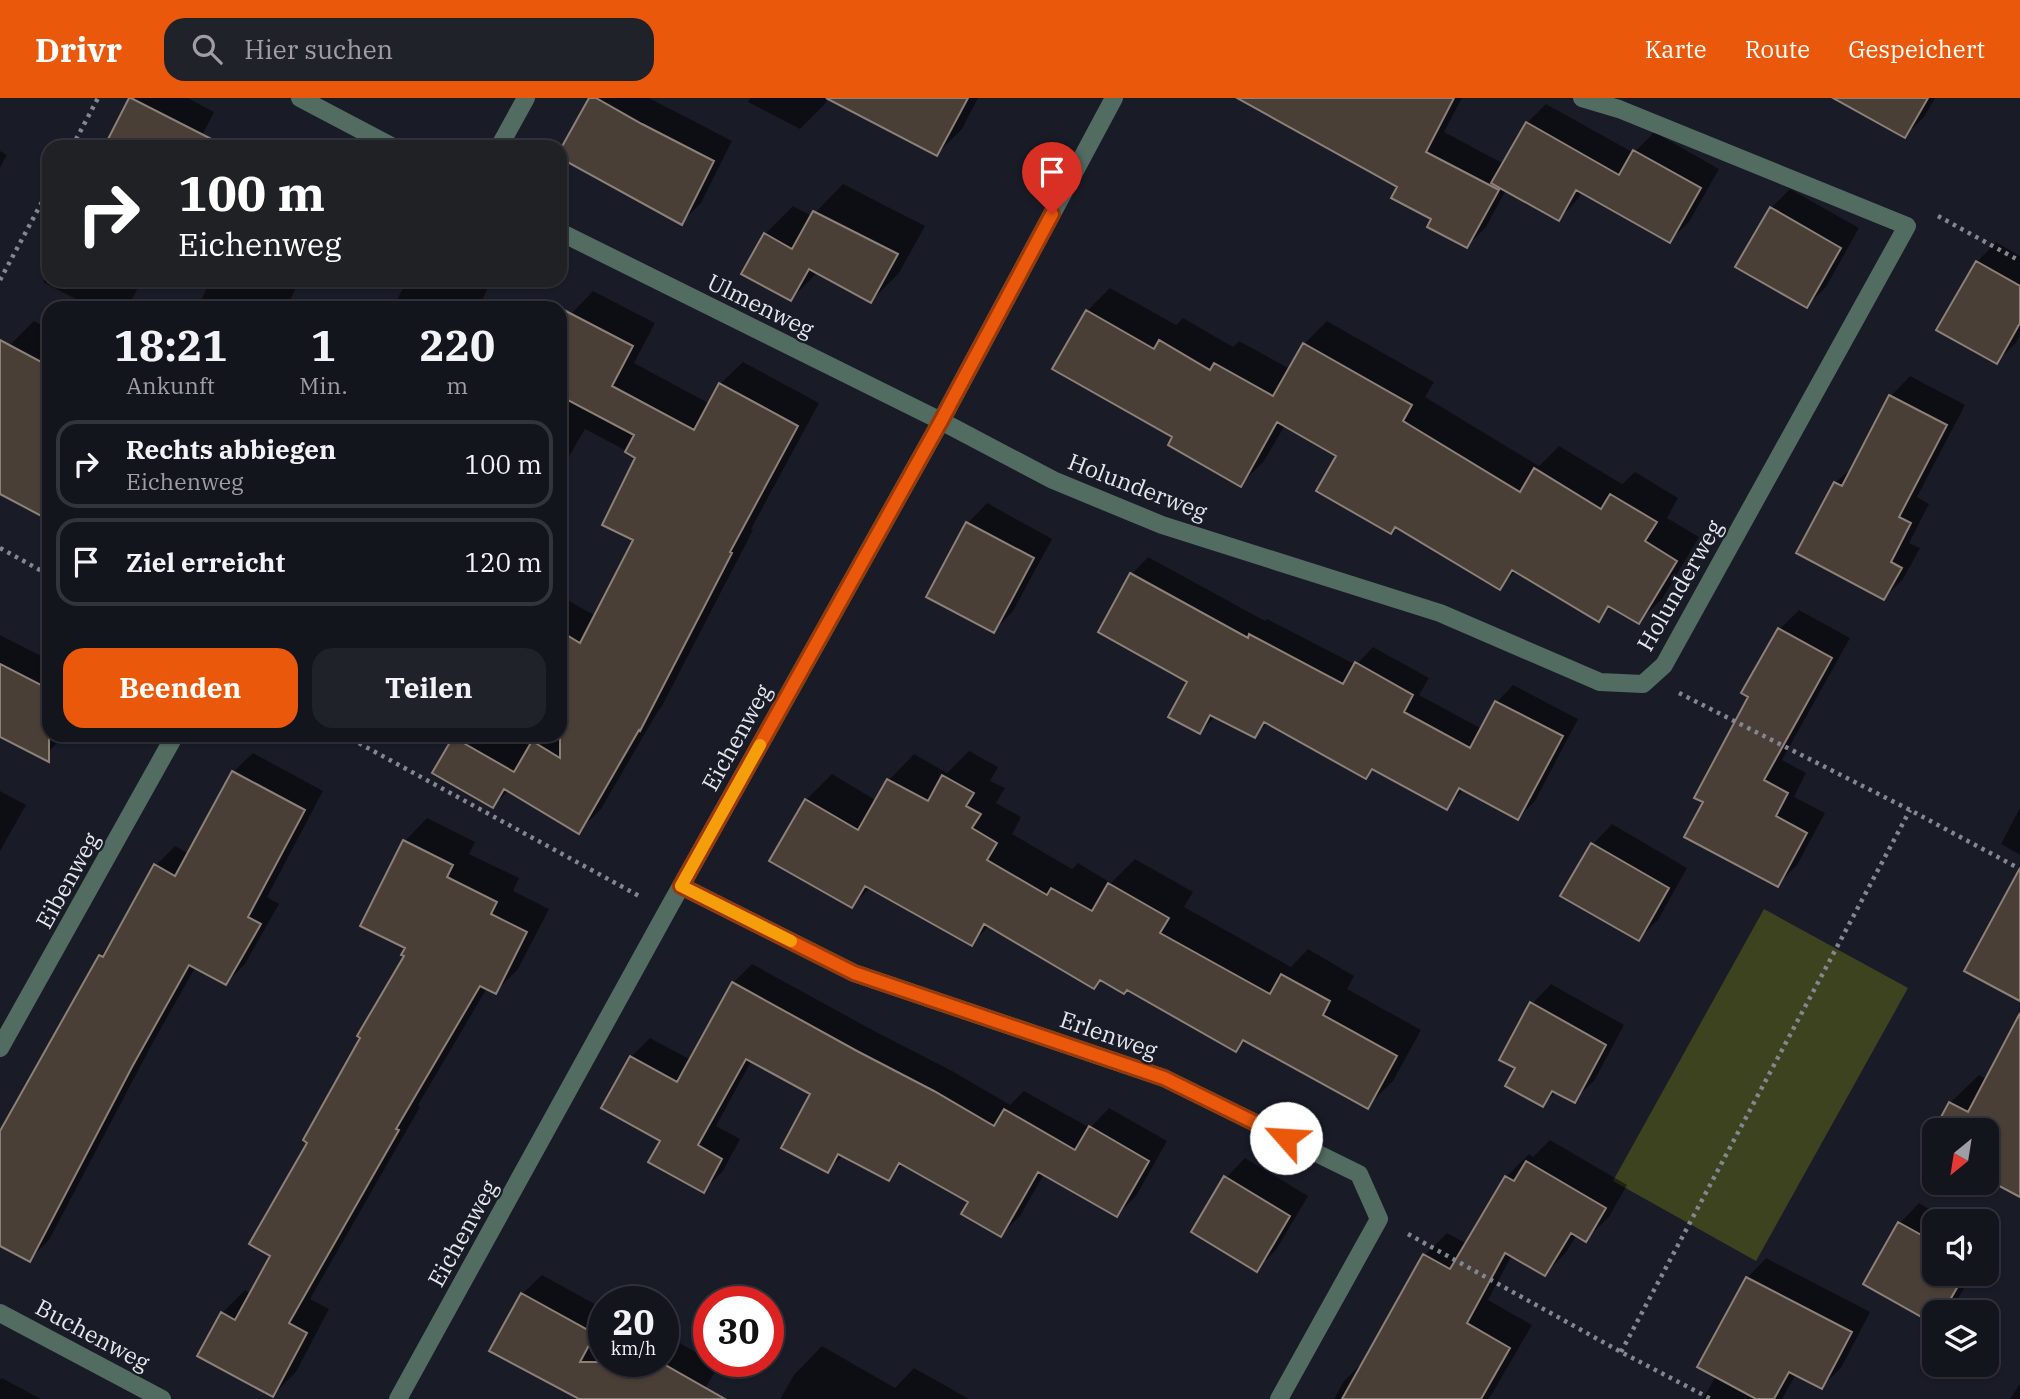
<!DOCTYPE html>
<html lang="de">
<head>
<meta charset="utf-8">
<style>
	:root { --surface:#13151d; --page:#20222a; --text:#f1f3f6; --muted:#9d9fa4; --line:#32343b; --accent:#ea580c }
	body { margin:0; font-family:"IBM Plex Serif",serif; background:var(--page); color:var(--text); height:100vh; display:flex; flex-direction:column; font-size:26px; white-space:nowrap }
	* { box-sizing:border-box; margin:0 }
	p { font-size:23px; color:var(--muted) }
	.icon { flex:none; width:38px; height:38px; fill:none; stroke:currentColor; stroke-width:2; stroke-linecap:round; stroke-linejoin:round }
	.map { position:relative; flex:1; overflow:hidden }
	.details { position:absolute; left:42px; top:203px; width:525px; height:441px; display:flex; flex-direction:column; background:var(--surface); border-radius:21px; box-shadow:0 2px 5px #0004,0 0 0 2px var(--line) }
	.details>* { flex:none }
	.top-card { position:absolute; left:42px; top:42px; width:525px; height:147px; border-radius:21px; box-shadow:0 2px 5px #0004,0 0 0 2px var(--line); background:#202124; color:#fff; overflow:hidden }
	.needle { width:46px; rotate:210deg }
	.controls { position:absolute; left:1922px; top:1020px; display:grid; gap:14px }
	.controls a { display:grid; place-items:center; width:77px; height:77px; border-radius:14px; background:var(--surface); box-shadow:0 2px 5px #0004,0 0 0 2px var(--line); font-size:35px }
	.speed { position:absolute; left:588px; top:1188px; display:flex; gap:14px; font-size:35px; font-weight:700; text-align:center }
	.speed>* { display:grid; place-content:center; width:91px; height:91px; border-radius:50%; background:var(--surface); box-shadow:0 2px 5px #0004,0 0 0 2px var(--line); line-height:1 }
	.speed small { font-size:18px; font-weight:400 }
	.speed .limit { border:10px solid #d22; background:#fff; color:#111 }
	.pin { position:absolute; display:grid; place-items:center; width:60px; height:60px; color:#fff; margin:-72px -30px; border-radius:50% 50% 50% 0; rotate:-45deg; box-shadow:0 0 7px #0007 }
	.pin .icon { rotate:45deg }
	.me { position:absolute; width:77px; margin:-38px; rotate:296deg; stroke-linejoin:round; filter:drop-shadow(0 0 5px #0008) }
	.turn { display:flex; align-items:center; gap:24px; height:147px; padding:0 21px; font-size:32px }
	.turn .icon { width:91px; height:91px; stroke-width:2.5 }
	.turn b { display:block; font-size:49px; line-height:60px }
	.eta { display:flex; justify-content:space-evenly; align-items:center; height:119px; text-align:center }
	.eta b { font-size:42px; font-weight:700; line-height:49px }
	.primary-button { display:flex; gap:14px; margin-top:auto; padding:14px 21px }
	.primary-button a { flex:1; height:80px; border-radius:21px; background:var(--accent); color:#fff; font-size:28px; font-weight:700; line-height:80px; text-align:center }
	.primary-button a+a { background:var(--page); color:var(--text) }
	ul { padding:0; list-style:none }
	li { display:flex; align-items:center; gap:21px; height:88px; margin:0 14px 10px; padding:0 7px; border:4px solid var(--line); border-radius:21px }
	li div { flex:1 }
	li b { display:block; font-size:26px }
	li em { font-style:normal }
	header { display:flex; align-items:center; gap:42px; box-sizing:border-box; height:98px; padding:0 35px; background:var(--accent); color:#fff }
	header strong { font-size:33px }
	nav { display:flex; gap:38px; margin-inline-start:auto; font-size:24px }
	.search { width:490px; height:63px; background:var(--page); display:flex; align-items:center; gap:18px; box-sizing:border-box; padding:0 24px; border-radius:21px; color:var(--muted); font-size:26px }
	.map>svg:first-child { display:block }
</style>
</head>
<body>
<header>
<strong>Drivr</strong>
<div class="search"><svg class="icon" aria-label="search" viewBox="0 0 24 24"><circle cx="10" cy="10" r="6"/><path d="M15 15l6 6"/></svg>Hier suchen</div>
<nav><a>Karte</a><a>Route</a><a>Gespeichert</a></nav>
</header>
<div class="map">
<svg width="2020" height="1301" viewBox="0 0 2020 1301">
	<rect width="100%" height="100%" fill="#191c27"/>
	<path fill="#3e431f" d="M1764 811 1908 890 1756 1163 1613 1083Z"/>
	<path fill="#0007" d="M131 0H188L214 14 196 49H106Z
		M591 0H649L732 43 701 105 682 124 560 58Z
		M750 0H828L825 6 800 31 748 4Z
		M830 0H978L962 31 937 56Z
		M1240 0H1462L1444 34 1504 66 1527 25 1546 6 1634 55 1654 34 1719 71 1689 124 1669 143 1582 94 1578 101 1559 121 1506 92 1486 129 1467 148 1400 88Z
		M1840 0H1935L1924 19 1905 38Z
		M0 53 7 57 0 70Z
		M843 86 925 128 899 175 871 203 818 174 791 201 765 136 793 108 812 118Z
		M1790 91 1859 130 1826 189 1807 208 1771 110Z
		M1996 144 2020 158V237L2016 245 1996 264 1977 164Z
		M49 173V182H142L132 201 123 210H93L43 184Z
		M211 182H300L286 210H197Z
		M407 182H492L478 210H393Z
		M1110 190 1176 227 1183 220 1233 249 1239 243 1290 271 1304 246 1327 223 1434 284 1425 299 1539 368 1559 348 1622 386 1635 374 1678 400 1667 420 1699 439 1662 501 1638 524 1612 508 1598 522 1516 473 1499 490 1396 428 1391 434 1339 358 1285 327 1264 363 1240 387 1175 338 1087 213Z
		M593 193 655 225 634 265 710 306 720 286 743 264 819 305 751 431 753 432 662 608 658 613 601 711 579 733 509 692 493 708 435 674 457 637H511L531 649 538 637H560V498L596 518 636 442 638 359 585 331 560 374V237L571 216Z
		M34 223 49 231V420L0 394V265L9 248Z
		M1910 278 1965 307 1917 399 1929 406 1909 445 1920 450 1903 481 1884 500 1835 385 1856 366 1891 298Z
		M987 405 1052 441 1013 513 994 533 928 498 968 425Z
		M1148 459 1265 523 1267 521 1356 567 1373 549 1429 580 1419 597 1482 631 1497 604 1513 587 1578 621 1535 703 1518 720 1464 691 1446 710 1374 671 1365 679 1268 624 1255 638 1216 618 1200 634 1190 583 1132 476Z
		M1799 512 1850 540 1782 662 1806 675 1794 699 1825 715 1797 767 1777 787 1705 703 1750 598 1744 594 1780 531Z
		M0 537 49 562V637H64L44 659 0 637Z
		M969 653 998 669 990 683 1005 690 996 705 1021 719 1012 736 1072 771 1078 765 1111 785 1135 761 1193 794 1184 809 1291 869 1308 851 1354 878 1347 891 1421 932 1393 983 1367 1008 1247 941 1236 952 1128 890 1102 881 1094 889 990 827 971 846 871 789 852 808 806 702 832 676 877 703 889 682 914 656 947 675Z
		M253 655 323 693 267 799 279 806 245 866 226 885 196 868 151 948 49 1142 30 1161 0 1146V1057L100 858 112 846 156 767 175 748 189 756 233 674Z
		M0 693 26 707 0 753Z
		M2020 710V757L2001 746Z
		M427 720 475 744 469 756 519 780 513 793 549 811 518 871 495 894 487 890 418 1007 420 1009 310 1201 329 1211 296 1274 273 1297 222 1215 245 1192 251 1196 272 1157 310 1044 407 857V849L362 827 405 743Z
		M1612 726 1687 770 1658 822 1638 841 1563 797 1593 746Z
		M752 866 876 934 954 974 1010 1007 1024 993 1090 1030 1109 1010 1167 1043 1136 1098 1117 1117 1044 1076 1020 1118 1001 1137 970 1103 903 1066 889 1080 844 1057 828 1072 812 995 752 962 716 1028 740 1041 723 1073 703 1093 662 1042 631 959 650 940 691 962 733 885Z
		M1551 886 1624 927 1594 983 1574 1002 1557 993 1543 1007 1518 970 1532 906Z
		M2020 933V1093L1986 1032H1936L1950 1005 1979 977 1987 981Z
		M1550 1042 1627 1087 1609 1119 1586 1141 1577 1136 1567 1153 1545 1176 1512 1157 1488 1202 1532 1227 1492 1296 1488 1301H1334L1344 1283 1367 1260 1425 1157 1447 1135 1467 1146 1506 1079 1529 1056 1533 1059Z
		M1245 1060 1308 1098 1276 1152 1257 1171 1226 1080Z
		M1919 1105 1951 1124H1934V1176H1972L1955 1206 1947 1214H1934L1865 1185 1900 1125Z
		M1766 1160 1870 1214 1841 1270 1821 1289 1796 1276 1782 1301H1703L1716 1278 1747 1180Z
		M542 1177 604 1211V1264H663V1235L709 1262V1264L719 1267 699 1301H602L522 1196Z
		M822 1248 895 1290 914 1270 969 1301H780L794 1277Z
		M2 1280 41 1301H0V1282Z
		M2020 1286V1301H2010Z"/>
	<path fill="#4a3f37" stroke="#8c8077" stroke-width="2" d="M129 0H131L227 49H104Z
		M589 0H596L642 26 714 63 682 127 560 60V52Z
		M826 0H968L937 58Z
		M1237 0H1454L1426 54 1499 92 1467 150 1427 129 1431 121 1391 100 1397 89Z
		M1833 0H1928L1905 40Z
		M1526 24 1619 77 1633 52 1701 90 1670 145 1576 92 1559 123 1491 85Z
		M1770 109 1841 150 1807 210 1735 169Z
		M813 113 898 156 871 205 809 171 791 203 741 176 764 135 792 151Z
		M1976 163 2020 188V225L1997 266 1936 232Z
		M560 210 633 248 612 288 694 332 719 285 798 328 730 454 732 455 640 633 639 632 579 736 504 691 493 710 432 675 453 639 514 674 532 643 560 660V533L580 545 633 442 602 427 635 360 625 354 634 337 560 298Z
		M1086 212 1154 251 1159 242 1210 272 1214 265 1273 298 1303 245 1412 307 1403 323 1520 394 1534 370 1601 411 1610 396 1657 424 1645 443 1677 463 1639 526 1608 508 1599 524 1512 472 1500 492 1395 429 1391 436 1316 393 1336 358 1277 324 1241 389 1168 347 1172 339 1052 271Z
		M0 242 49 268V422L0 396Z
		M1889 297 1947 327 1899 419 1911 425 1891 464 1902 470 1884 502 1796 455 1834 384 1842 388Z
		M966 424 1034 460 994 535 926 499Z
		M1130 475 1248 540 1249 536 1343 586 1355 564 1413 597 1404 614 1470 650 1495 603 1563 638 1518 722 1459 690 1447 712 1372 671 1366 681 1264 624 1255 640 1210 617 1200 636 1168 619 1187 584 1098 534Z
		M1778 530 1832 560 1764 682 1788 695 1776 718 1807 735 1778 789 1684 739 1703 704 1694 700 1748 599 1741 595Z
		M0 566 49 591V664L0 639Z
		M232 673 305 712 248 819 261 826 226 887 189 867 132 969 30 1164 0 1148V1033L99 857 103 859 154 766 175 778Z
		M942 677 974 695 966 708 981 716 972 730 997 745 987 762 1047 797 1051 790 1092 813 1108 785 1169 820 1160 835 1270 896 1281 876 1330 903 1323 917 1397 958 1368 1011 1243 942 1236 954 1127 892 1124 896 1100 882 1094 891 984 826 972 848 865 788 852 810 769 763 805 701 858 732 887 681 928 703Z
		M403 742 453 767 447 779 497 804 491 816 527 834 496 896 480 888 396 1031 399 1032 289 1225 307 1235 273 1299 197 1258 221 1214 235 1222 270 1158 249 1146 307 1045 303 1042 360 940 357 938 404 858 401 857 405 850 360 828Z
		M1591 745 1669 790 1639 843 1560 798Z
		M2020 770V903L1964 873Z
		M732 884 857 953 934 993 994 1028 1004 1011 1075 1052 1089 1028 1149 1063 1117 1119 1038 1074 1001 1139 961 1116 968 1104 899 1065 889 1083 838 1056 828 1075 781 1050 810 996 746 961 698 1047 722 1061 704 1095 648 1064 660 1043 601 1010 630 958 677 984Z
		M1530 904 1606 947 1575 1005 1552 993 1543 1009 1505 988 1515 970 1499 962Z
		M2020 915V1099L1986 1081V1032H1934V1053L1925 1049 1949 1004 1968 1014Z
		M1526 1063 1606 1110 1586 1144 1571 1135 1545 1178 1505 1155 1467 1225 1510 1250 1481 1301H1342L1423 1156 1450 1171 1505 1078 1514 1083Z
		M1224 1078 1290 1118 1257 1174 1191 1134Z
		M1898 1124 1934 1144V1176H1965L1943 1214H1934V1226L1863 1186Z
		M1746 1179 1852 1234 1822 1291 1789 1274 1774 1301H1756L1697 1269Z
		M521 1195 595 1236 580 1264H660L725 1301H579L489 1253Z"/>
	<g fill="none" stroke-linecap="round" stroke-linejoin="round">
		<path stroke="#848690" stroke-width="4.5" stroke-dasharray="3.5 5" stroke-linecap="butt" d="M72 49 98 0
			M1938 118 2020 163
			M0 182 49 91
			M0 450 49 477
			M1679 595 1910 712 2020 771
			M344 637 641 799
			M1408 1136 1621 1254 1711 1301
			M1621 1254 1910 712"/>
		<path stroke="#536c61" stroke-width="18" d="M300 0 393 49
			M499 49 526 0
			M560 134 941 323 1053 382 1162 427 1440 515 1600 584 1643 586 1664 567 1907 128 1619 11 1582 0
			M681 788 854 875 1164 980 1359 1076 1379 1121 1279 1301
			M0 950 175 637
			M0 1215 162 1301
			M398 1301 667 813 941 323 1114 0"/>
	</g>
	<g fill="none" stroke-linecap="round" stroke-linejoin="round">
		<g stroke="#983908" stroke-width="18">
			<path id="route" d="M1052 116 941 323 681 788 854 875 1164 980 1286 1040"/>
		</g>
		<use href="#route" stroke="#ea580c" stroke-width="12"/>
		<path stroke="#f59e0b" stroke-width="12" d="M760 647 681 788 791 843"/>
	</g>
	<g text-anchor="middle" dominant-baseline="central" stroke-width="5" stroke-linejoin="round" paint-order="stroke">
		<g font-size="23" fill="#e5e7ef" stroke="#191c27">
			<text transform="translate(761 207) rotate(26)">Ulmenweg</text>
			<text transform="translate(1138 388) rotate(21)">Holunderweg</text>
			<text transform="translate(1679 487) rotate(-60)">Holunderweg</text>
			<text transform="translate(736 639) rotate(-61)">Eichenweg</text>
			<text transform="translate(67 782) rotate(-61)">Eibenweg</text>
			<text transform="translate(1109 936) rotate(19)">Erlenweg</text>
			<text transform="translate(462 1135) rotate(-61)">Eichenweg</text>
			<text transform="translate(93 1236) rotate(28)">Buchenweg</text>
		</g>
	</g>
</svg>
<div class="controls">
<a><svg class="needle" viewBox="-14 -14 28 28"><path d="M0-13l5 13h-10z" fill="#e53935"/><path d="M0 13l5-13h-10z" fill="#9d9fa4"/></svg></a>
<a><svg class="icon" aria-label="sound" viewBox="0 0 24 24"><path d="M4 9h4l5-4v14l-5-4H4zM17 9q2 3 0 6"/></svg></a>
<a><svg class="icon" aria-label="layers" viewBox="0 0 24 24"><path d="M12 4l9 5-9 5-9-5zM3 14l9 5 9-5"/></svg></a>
</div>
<div class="speed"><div>20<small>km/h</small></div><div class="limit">30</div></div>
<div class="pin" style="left:1052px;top:116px;background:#d93025"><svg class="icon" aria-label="arrive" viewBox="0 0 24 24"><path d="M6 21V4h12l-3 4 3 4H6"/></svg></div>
<svg class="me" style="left:1286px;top:1040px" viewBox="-20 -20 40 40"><circle r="19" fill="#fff"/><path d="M0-13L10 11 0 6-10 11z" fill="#ea580c"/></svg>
<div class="top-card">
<div class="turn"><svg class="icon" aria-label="right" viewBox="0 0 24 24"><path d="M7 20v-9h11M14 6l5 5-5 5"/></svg><div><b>100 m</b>Eichenweg</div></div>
</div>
<section class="details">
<div class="eta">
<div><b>18:21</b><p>Ankunft</p></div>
<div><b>1</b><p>Min.</p></div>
<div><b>220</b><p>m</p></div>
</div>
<ul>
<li><svg class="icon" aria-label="right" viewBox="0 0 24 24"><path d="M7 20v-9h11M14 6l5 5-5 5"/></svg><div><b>Rechts abbiegen</b><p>Eichenweg</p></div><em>100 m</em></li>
<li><svg class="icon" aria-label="arrive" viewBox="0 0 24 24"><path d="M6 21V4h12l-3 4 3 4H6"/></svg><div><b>Ziel erreicht</b></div><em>120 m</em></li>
</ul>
<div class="primary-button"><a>Beenden</a><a>Teilen</a></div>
</section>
</div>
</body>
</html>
